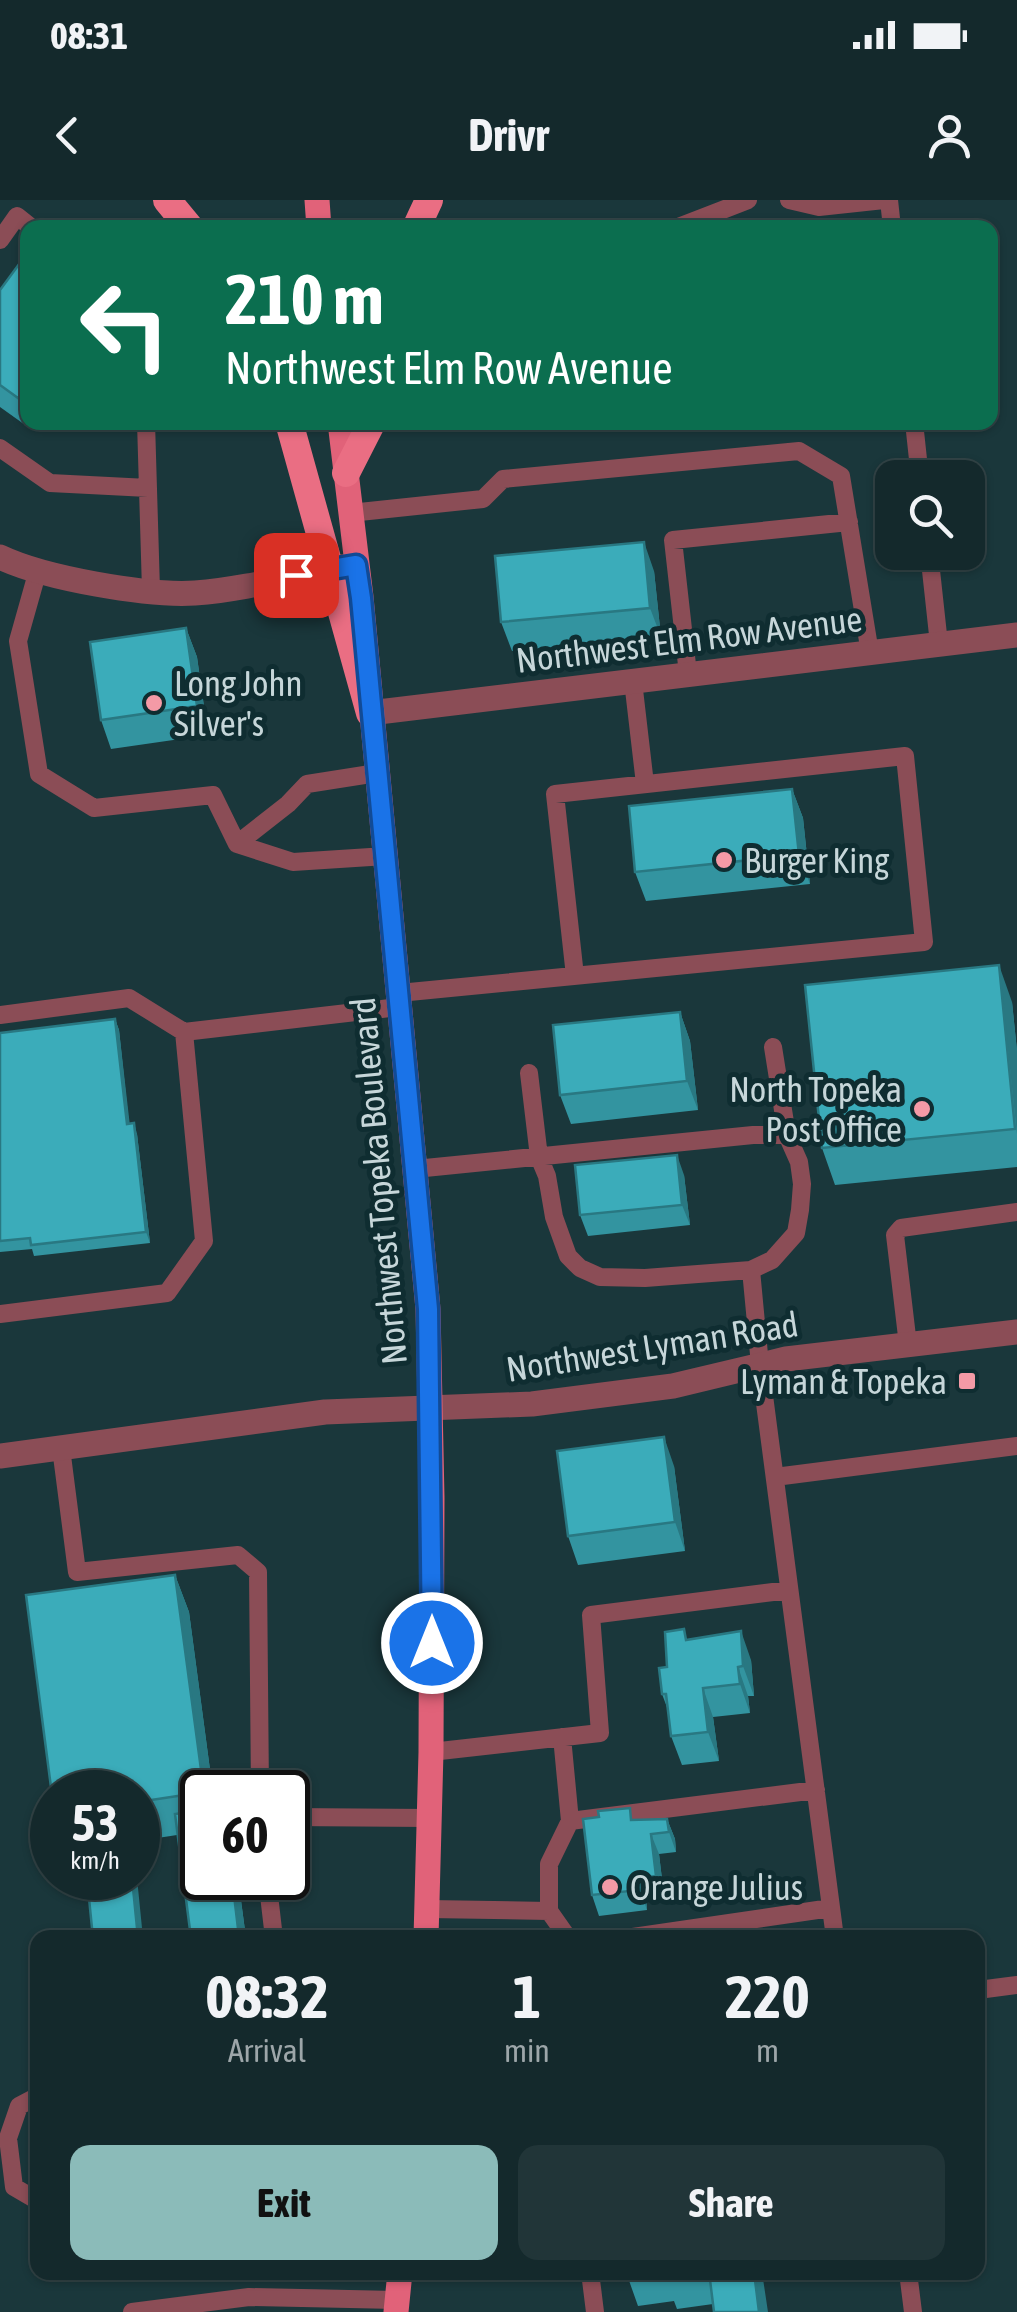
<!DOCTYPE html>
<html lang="en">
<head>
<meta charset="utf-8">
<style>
	:root { --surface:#14292c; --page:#213538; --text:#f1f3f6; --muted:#9da6a9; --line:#334548; --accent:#8bbbb9 }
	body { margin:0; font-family:"Asap Condensed",sans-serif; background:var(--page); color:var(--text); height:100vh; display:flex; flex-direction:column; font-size:38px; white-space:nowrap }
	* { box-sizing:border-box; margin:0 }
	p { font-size:32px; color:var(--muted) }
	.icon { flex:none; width:55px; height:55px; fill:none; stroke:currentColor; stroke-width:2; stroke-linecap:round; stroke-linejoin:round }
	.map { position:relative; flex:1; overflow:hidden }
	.panel { position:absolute; left:30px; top:1730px; width:955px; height:350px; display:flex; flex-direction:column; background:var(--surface); border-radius:20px; box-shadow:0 2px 8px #0004,0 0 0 2px var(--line) }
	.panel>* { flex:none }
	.guide { position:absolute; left:20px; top:20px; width:978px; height:210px; border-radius:20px; box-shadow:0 2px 8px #0004,0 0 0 2px var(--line); background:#0b6e4f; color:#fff; overflow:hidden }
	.buttons { position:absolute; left:875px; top:260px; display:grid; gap:20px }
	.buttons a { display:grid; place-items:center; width:110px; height:110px; border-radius:20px; background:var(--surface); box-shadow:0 2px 8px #0004,0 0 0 2px var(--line); font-size:50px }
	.speed { position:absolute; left:30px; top:1570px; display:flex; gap:20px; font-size:50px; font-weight:700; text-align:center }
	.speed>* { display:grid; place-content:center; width:130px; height:130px; border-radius:50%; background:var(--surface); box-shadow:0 2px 8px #0004,0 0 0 2px var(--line); line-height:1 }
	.speed small { font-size:25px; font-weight:400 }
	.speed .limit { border:5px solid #111; border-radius:15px; background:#fff; color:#111 }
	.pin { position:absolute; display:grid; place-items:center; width:85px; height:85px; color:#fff; margin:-42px; border-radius:20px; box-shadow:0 5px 15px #0006 }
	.me { position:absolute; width:110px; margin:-55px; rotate:0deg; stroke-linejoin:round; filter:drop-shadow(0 0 8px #0008) }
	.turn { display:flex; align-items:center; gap:35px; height:210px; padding:0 40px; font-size:45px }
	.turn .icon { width:130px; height:130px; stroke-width:2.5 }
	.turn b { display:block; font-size:70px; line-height:85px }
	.eta { display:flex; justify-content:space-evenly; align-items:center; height:170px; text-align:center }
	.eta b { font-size:60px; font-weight:700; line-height:70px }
	.cta { display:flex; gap:20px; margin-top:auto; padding:20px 40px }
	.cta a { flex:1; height:115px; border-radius:20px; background:var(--accent); color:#111; font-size:40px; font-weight:700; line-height:115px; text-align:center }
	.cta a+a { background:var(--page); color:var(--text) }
	.status { display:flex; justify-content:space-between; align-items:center; height:70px; padding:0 50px; background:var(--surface); direction:ltr }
	.status svg { height:28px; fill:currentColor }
	header { display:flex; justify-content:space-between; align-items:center; height:130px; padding:0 40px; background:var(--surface); font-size:45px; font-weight:700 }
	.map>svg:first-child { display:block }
</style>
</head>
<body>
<div class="status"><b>08:31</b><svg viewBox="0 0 49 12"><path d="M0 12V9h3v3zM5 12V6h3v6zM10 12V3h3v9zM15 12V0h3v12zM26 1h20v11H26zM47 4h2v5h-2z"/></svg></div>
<header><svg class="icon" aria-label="back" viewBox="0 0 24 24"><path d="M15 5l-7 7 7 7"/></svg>Drivr<svg class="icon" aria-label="person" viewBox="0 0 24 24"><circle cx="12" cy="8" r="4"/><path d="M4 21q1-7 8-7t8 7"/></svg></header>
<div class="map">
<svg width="1017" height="2112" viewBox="0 0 1017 2112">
	<rect width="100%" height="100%" fill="#1a373b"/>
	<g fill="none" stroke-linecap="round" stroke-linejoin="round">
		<path stroke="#8b4d56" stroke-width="18" d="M789 0 819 7 884 0
			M889 0 892 28
			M676 28 748 0
			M0 40 17 16 32 28
			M146 222 151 390
			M914 222 920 278
			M0 248 50 283 148 288
			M350 313 483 299 503 279 799 251 841 276 870 453
			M929 352 939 444
			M38 370 18 441 39 574 94 608 213 595 237 644 293 662 386 656
			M688 474 673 340 849 322
			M633 481 645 584
			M237 644 288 604 307 584 377 573
			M399 793 924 742 905 556 555 594 575 776
			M0 815 129 798 184 832 399 807
			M529 873 539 957 547 976 554 1017 568 1056 580 1068 600 1077 645 1078 751 1070 772 1060 796 1033 800 1010 802 984 799 962 787 935 773 847
			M415 969 753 935H787
			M751 1070 760 1165 835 1738
			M0 1114 167 1093 204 1041 184 832
			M908 1145 895 1035 901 1028 1017 1012
			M61 1248 77 1372 238 1355 258 1372 260 1592
			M775 1277 1017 1246
			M562 1537 570 1621
			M431 1552 600 1533 591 1415 789 1390
			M288 1617 429 1618
			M267 1678 274 1738
			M428 1709 549 1711 568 1738
			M549 1711V1664L570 1621 816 1590
			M626 1738 831 1708
			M978 1790 1017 1785
			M38 1896 19 1906 8 1938 14 1987 38 2001
			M590 2072 595 2112
			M908 2072 913 2112
			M132 2112 249 2097 397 2100"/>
		<path stroke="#8b4d56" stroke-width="25" d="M0 357C44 378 146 396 195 393 246 389 297 375 347 366
			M370 513 1017 435"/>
		<path stroke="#8b4d56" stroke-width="25" d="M0 1256 325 1212 532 1204 673 1186 786 1159 1017 1132"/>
		<path stroke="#e16279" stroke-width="25" d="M317 0 319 28
			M340 222 361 397 428 1109 432 1298 431 1552 426 1738
			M396 2112 400 2072"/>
		<path stroke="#ea6e83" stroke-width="28" d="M167 0 190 28
			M416 28 429 0
			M289 222 370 513
			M346 273 372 222"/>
	</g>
	<path fill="#3394a0" d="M0 90 28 227 0 207Z
		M654 371 661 437 512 451 501 422Z
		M186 428 197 457 208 535 111 549 101 520Z
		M792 589 803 618 810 684 646 701 635 672Z
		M1012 802 1017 851V967L835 985 822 948Z
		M680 812 690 841 698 910 571 924 560 895Z
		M115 819 119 830 129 924 137 934 150 1043 34 1056 32 1049 0 1052V833Z
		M684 975 690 1025 588 1036 580 1015Z
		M674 1266 685 1351 578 1365 568 1336Z
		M175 1375 189 1412 213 1592H202V1678H238L246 1738H191L177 1635 138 1641V1592H52V1595L26 1395Z
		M688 1440 751 1460 754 1496H748L750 1513 713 1517 719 1561 682 1565 671 1536 668 1510 662 1494 667 1467Z
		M667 1619 675 1639 676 1652 659 1654 664 1696 646 1698 647 1710 599 1716 592 1695 634 1620Z
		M626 2072H762L713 2104 677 2109 674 2101 638 2106Z"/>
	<path fill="#297882" d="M28 184V222H31L28 227 18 198Z
		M644 342 654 371 661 437 650 408Z
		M186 428 197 457 208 535 197 506Z
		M792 589 803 618 810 684 799 655Z
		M999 765 1012 802 1017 851V934Z
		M680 812 690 841 698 910 687 881Z
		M115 819 119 830 131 935 127 924Z
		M134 923 137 934 150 1043 146 1032Z
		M677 955 684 975 690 1025 682 1005Z
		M664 1237 674 1266 685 1351 675 1322Z
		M175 1375 189 1412 213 1592H204Z
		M741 1431 751 1460 754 1496 743 1466Z
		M738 1467 748 1496 750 1513 740 1484Z
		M703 1488 713 1517 719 1561 708 1532Z
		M667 1619 675 1639 676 1652 669 1632Z
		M651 1634 659 1654 664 1696 656 1676Z
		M132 1678H137L143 1738H138Z
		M232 1678H238L246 1738 239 1737Z
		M639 1678 646 1698 647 1710 640 1690Z
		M754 2072H762L768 2112H759Z"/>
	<path fill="#3bacba" stroke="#297882" stroke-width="2.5" d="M28 52V184L18 198 0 185V90Z
		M644 342 650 408 501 422 495 356Z
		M186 428 197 506 101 520 90 442Z
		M792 589 799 655 635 672 629 606Z
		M999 765 1015 929 822 948 805 785Z
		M680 812 687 881 560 895 553 825Z
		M115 819 127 924 134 923 146 1032 31 1045 30 1038 0 1041V833Z
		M677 955 682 1005 580 1015 575 965Z
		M664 1237 675 1322 568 1336 557 1251Z
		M175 1375 204 1592 138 1602V1592H52V1595L26 1395Z
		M684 1429 686 1440 741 1431 743 1466 738 1467 740 1484 703 1488 708 1532 671 1536 666 1494H662L659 1468 667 1467 665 1432Z
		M630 1608 631 1620 667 1619 669 1632 651 1634 656 1676 639 1678 640 1690 592 1695 583 1619 599 1617 598 1611Z
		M202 1610V1678H232L239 1737 191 1738 175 1614Z
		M87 1678H132L138 1738H93Z
		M709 2072H754L759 2112H714Z"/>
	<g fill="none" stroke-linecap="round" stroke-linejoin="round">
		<g stroke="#114b97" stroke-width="25">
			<path id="route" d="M296 375 356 365 361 398 428 1109 432 1443"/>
		</g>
		<use href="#route" stroke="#1a73e8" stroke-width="18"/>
	</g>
	<g fill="#f49aa6" stroke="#0f2d31" stroke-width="4">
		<circle cx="154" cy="503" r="10"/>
		<circle cx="724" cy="660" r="10"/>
		<circle cx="922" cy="909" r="10"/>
		<rect x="957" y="1171" width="20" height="20" rx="5"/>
		<circle cx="610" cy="1687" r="10"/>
	</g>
	<g text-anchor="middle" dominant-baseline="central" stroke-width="10" stroke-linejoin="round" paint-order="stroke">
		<g font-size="35" fill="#c6d6d9" stroke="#0f2d31">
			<text transform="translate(689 439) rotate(-7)">Northwest Elm Row Avenue</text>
			<text transform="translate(378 981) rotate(-95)">Northwest Topeka Boulevard</text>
			<text transform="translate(652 1146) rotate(-9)">Northwest Lyman Road</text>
		</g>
		<g font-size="35" fill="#c6d6d9" stroke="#0f2d31" text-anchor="start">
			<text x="174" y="483">Long John<tspan x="174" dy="40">Silver's</tspan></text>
			<text x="744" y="660">Burger King</text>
			<text x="902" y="889" text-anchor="end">North Topeka<tspan x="902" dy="40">Post Office</tspan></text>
			<text x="947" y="1181" text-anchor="end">Lyman &amp; Topeka</text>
			<text x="630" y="1687">Orange Julius</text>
		</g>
	</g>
</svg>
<div class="buttons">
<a><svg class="icon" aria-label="search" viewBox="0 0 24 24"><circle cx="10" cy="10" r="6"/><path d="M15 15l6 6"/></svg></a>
</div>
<div class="speed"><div>53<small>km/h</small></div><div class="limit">60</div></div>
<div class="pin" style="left:296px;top:375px;background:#d93025"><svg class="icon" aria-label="arrive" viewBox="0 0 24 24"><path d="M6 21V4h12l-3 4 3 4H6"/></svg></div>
<svg class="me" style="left:432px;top:1443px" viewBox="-20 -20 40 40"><circle r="17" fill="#1a73e8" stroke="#fff" stroke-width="3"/><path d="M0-11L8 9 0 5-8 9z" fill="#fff"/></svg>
<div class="guide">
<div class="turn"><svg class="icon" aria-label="left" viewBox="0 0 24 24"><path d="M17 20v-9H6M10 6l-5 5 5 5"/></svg><div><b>210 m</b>Northwest Elm Row Avenue</div></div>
</div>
<section class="panel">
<div class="eta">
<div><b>08:32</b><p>Arrival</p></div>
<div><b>1</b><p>min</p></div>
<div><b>220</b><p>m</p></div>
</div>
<div class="cta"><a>Exit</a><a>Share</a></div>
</section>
</div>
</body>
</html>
